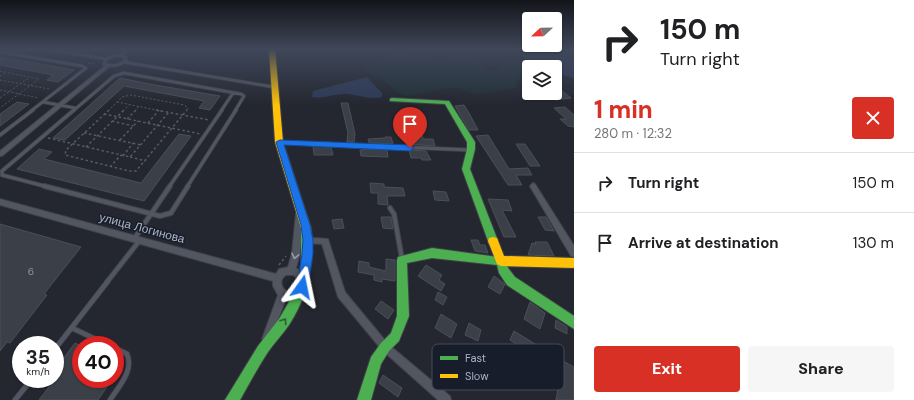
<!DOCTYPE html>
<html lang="en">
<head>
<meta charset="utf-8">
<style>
	:root { --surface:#fff; --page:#f6f6f6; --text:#202124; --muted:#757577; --line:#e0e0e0; --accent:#d93025 }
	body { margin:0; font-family:"DM Sans",sans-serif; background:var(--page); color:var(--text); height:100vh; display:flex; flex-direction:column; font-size:15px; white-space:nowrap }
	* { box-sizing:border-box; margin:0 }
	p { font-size:13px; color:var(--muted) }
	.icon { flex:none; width:22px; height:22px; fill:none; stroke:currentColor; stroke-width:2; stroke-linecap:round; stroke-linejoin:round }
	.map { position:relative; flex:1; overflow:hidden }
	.sheet { display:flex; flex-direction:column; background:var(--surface); width:340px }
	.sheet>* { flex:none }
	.guide { background:#fff; color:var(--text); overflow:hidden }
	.needle { width:26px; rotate:248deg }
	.controls { position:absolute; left:522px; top:12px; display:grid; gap:8px }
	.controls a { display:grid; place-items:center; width:40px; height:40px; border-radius:4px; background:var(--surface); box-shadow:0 1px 3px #0004; font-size:20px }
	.speed { position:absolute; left:12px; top:336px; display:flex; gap:8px; font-size:20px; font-weight:700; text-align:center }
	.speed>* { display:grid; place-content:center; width:52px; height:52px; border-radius:50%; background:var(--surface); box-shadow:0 1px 3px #0004; line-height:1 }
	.speed small { font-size:10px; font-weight:400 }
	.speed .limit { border:6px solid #d22; background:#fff; color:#111 }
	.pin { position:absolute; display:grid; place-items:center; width:34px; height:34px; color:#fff; margin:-41px -17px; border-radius:50% 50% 50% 0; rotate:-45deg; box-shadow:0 0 4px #0007 }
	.pin .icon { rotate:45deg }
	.me { position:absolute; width:44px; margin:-22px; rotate:12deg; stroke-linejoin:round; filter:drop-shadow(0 0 3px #0008) }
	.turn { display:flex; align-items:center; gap:14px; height:84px; padding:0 20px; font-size:18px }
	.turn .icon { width:52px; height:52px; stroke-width:2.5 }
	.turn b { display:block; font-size:28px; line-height:34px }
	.round { display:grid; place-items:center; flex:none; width:42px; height:42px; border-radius:4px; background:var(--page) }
	.overview { display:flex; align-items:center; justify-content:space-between; height:68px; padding:0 20px }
	h1 { font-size:24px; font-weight:800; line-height:30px; color:var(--accent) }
	.action { display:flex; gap:8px; margin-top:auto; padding:8px 20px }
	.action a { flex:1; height:46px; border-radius:4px; background:var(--accent); color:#fff; font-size:16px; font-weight:800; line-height:46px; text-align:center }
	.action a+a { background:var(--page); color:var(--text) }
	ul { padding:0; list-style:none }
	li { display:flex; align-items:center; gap:12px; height:60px; padding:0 20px; border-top:1px solid var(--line) }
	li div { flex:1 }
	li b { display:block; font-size:15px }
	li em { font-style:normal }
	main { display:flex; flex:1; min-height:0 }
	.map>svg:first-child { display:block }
</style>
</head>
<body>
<main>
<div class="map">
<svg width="574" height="400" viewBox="0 0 574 400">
	<rect width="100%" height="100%" fill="#242730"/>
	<path fill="#213036" d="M401 52 425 55 440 60 446 59 452 53C467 52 480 56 486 69L495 71 502 64 512 60 529 67V77L517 79 515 88 476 94 458 88H449L407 96 398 93 382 79 366 72 363 68 365 64 380 61 386 54Z"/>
	<path fill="#2e3a58" d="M522 49H574V78L555 73V67H542L534 64 536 61H532L523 56Z
		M367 77 382 93V97C370 100 360 95 347 94 335 93 324 99 312 97L313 91Z"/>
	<path fill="#3b3f47" stroke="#4b4f59" d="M0 57 30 62 74 70 58 82 47 80 53 75 0 65Z
		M120 78 155 85 220 96 210 110 199 108 204 101 124 86 65 140 53 138Z
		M555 85 571 98 555 100Z
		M17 102 29 104 0 126V114Z
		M341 103H348L355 134 354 142H347L348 133Z
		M464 105 469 113 478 130H469L455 106Z
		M565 107 574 115V127L568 126 560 119H566L554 108Z
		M413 128 421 129 423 139H433L435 146 408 144 407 138H416Z
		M179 134 191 136 144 201 17 169 39 149 52 152 44 159 141 183Z
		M488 135 509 169 528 168 532 175H516L522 185H508L476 136Z
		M385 137H391L393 144 369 143 368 139 385 138Z
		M516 144H525L540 166H530Z
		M313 146 331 147 333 155H314Z
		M370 149 387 150 388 157 361 156 360 150Z
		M409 150 426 151 431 160H422L421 158H411Z
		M370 183 384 184V187L403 188 405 196H387L388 205 378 204V193H371Z
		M433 191 446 192 449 201 435 200Z
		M488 199 508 200 512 211 502 210 516 237H504Z
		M381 217H391L393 229 383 228Z
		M538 217H546L554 231 545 230Z
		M342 219 344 228 334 229 332 220Z
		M0 224 81 247 44 294 47 295 10 343 7 342 0 351Z
		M471 240H478L480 245H485L488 253 475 251Z
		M535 242H547L554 256 528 255 532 243 536 244Z
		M386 259 395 260V281L382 279V282L374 280V275L358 272 359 261 369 263V267L386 271Z
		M426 265 442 275 439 280 445 284 441 291 418 276Z
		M494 276 505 284 500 294 488 287Z
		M438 292 447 297 443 305 435 300Z
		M381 301 394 310 388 319 375 309Z
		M530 302 545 313 540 329 524 319Z
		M441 314 457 324 451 338 435 328Z
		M556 320 567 327V334L555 328Z
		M469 323 481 330 478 341 465 335Z
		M514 331 540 347 537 357 532 354 526 382 510 372 516 344 510 340Z
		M75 343 81 346V379H112L98 400H39L55 379V370Z
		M563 361 574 367V400H556Z
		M383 375 402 388 398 397 379 383Z"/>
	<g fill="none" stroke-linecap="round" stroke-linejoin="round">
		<g stroke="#40424a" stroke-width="4">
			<path id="lane-far3" d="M47 49 106 59
				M0 52 82 66 86 68 31 111
				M120 55 126 58V60C119 66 112 67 104 64 106 57 113 56 120 55Z
				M124 62 274 87
				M43 102 75 108
				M73 111 114 76 124 73 241 94 244 96 235 111
				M221 111 233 93"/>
		</g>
		<g stroke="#40424a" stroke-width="4.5">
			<path id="lane-far2" d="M0 135 33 110
				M280 142 470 150
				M48 187 2 175V171L74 110
				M169 187 222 110
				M187 187 236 110"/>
		</g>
		<g stroke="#40424a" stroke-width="6">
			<path id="lane-far1" d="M44 186 160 216 171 213 188 186
				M390 208 394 214 402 259
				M134 239 170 186
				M107 282 140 240"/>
		</g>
		<g stroke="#40424a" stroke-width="6">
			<path id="lane" d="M72 328 108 345
				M55 349 108 281
				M15 400 32 379
				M110 400C119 386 134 371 127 354L115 348"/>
		</g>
		<g stroke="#40424a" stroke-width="2">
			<path id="street" d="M126 49H131L123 56H119V54Z
				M106 65 110 66 2 156H0V151Z
				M533 183 535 184 574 246V257L571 256 531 188 530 186Z
				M0 199 276 274 279 269 288 267 292 253 296 213 297 211H303L304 213 301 237 328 239 345 292 388 344 450 396 451 400H438L382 350 338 297 322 244 301 243 300 253 296 268 303 273 307 282 306 285 303 286 300 285 297 278 293 275H286C280 279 280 285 285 290L293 291 299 288 302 289 303 292 302 295 293 299 286 298 270 342 267 344 264 342 262 339 278 295 273 286V281L0 205Z"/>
		</g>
		<g stroke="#40424a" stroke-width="2">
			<path id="fast" d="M392 98 449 101 475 142V149L470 169 498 241 497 244 493 245 489 244 488 241 462 169 467 149V142L445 104 390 101V99Z
				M306 224 309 225 311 228C315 263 308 296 289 325 282 335 274 343 268 352 258 367 249 384 240 400H225L258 346 279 319 293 295 301 264V228L303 225Z
				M432 248 505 258 508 268 515 277 574 316V329L507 285 499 273 497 265 432 258 407 263 409 316 399 341 389 351 381 364 371 400H357L371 357 381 343 391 333 397 316V260L398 257Z"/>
		</g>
		<g stroke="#40424a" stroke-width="2">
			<path id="slow" d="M269 49H275L283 142 311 228 309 231 306 232 303 231 301 228 275 142Z
				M493 237 497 238 504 256 574 258V268L501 266 497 264 488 241 489 238Z"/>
		</g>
		<path stroke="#565a62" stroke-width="1" stroke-dasharray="2 2" stroke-linecap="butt" d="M88 63 94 64
			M0 71 39 79 0 108
			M0 76 5 73
			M0 80 49 89
			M0 90 39 98
			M0 98 30 77
			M117 102 161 111
			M108 111 122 97 131 95 184 105 188 108 186 111
			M123 111 129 105
			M135 111 139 106"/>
		<path stroke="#565a62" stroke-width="1.5" stroke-dasharray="2.5 2.5" stroke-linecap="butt" d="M109 110 66 150 65 155 129 171H136L187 110
			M156 110 209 120
			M104 114 200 134
			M127 119 136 110
			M112 121 133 126
			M148 123 159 110
			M84 133 141 145
			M48 138 130 157 169 112
			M120 140 138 121
			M86 147 124 110
			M123 156 133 143
			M130 157 146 161
			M110 167 121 155
			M279 265 286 256"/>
		<use href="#lane-far3" stroke="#525660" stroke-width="2.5"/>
		<use href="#lane-far2" stroke="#525660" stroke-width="3"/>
		<use href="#lane-far1" stroke="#525660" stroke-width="4"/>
		<use href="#lane" stroke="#525660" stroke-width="4.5"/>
		<use href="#street" fill="#525660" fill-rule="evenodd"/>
		<use href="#fast" fill="#4caf50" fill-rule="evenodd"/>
		<use href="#slow" fill="#ffc107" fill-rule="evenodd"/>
	</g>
	<defs><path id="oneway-chevron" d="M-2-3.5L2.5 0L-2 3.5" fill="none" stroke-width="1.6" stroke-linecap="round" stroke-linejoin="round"/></defs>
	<use stroke="#959bab" href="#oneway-chevron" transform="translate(295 256) rotate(102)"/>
	<use stroke="#2f5f3c" href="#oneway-chevron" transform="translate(284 321) rotate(-56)"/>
	<linearGradient id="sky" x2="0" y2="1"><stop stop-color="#14151a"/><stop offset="0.47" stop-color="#3f4759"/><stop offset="1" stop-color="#3f4759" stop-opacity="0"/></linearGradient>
	<rect width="574" height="105" fill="url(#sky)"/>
	<path fill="#1a73e8" stroke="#114b97" d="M280 140 410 145 414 148 410 151 284 145 310 225 313 240V254L308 287 306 291 302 292 298 291 297 287 302 254 303 240 301 225 276 142Z"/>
	<g text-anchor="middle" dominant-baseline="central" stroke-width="3" stroke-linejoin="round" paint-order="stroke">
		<g font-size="10" fill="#8f95a5">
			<text x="31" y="271">6</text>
		</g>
		<g font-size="12" fill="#abb2c4" stroke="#181d2b">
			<text transform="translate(142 228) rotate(15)">улица Логинова</text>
		</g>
	</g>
	<rect x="432" y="344" width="132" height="46" rx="6" fill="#181d2b" stroke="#444a59" stroke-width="1"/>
	<rect x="440" y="356" width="18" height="4" fill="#4caf50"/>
	<rect x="440" y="374" width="18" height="4" fill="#ffc107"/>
	<g font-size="11" fill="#abb2c4">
		<text x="465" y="362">Fast</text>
		<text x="465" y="380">Slow</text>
	</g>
</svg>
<div class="controls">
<a><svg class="needle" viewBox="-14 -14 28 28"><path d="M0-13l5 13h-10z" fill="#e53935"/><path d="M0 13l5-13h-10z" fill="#757577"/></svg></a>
<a><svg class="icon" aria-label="layers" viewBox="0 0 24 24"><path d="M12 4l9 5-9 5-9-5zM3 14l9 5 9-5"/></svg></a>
</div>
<div class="speed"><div>35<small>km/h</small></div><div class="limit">40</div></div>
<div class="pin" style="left:410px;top:148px;background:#d93025"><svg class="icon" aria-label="arrive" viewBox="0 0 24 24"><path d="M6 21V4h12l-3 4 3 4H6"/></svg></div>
<svg class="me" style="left:302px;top:287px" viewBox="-20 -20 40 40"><path d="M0-17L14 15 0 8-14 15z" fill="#1a73e8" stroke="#fff" stroke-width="4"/></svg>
</div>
<section class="sheet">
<div class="guide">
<div class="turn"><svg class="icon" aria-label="right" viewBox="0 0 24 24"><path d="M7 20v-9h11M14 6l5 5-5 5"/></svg><div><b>150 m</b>Turn right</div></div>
</div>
<div class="overview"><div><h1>1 min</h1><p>280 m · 12:32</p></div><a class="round" style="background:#d93025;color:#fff"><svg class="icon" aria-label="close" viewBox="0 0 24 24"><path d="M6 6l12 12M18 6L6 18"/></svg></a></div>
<ul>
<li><svg class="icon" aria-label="right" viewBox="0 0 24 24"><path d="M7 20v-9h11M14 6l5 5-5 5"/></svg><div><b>Turn right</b></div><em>150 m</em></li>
<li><svg class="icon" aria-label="arrive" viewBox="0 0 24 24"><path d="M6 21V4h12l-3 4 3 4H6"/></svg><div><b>Arrive at destination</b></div><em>130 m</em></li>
</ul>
<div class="action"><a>Exit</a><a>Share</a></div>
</section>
</main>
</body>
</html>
